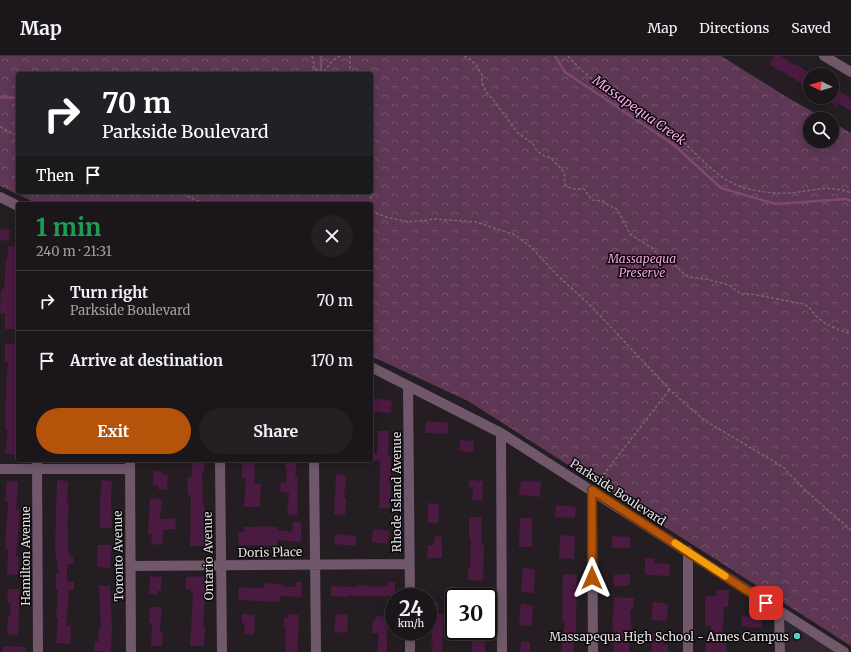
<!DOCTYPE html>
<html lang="en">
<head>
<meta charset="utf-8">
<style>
	:root { --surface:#1b161a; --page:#241f23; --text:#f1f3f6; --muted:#a09fa2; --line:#393539; --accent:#b45309 }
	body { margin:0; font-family:Merriweather,serif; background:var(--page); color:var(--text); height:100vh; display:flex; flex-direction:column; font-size:15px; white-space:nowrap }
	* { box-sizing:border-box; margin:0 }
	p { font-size:13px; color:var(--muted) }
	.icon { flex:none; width:22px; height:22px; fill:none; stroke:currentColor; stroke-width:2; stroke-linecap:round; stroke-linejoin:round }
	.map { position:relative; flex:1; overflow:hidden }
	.side { position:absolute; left:16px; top:146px; width:357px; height:260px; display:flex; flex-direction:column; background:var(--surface); border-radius:4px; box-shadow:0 2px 10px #0003,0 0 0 1px var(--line) }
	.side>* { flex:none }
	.top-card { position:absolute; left:16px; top:16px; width:357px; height:122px; border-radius:4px; box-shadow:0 2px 10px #0003,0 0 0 1px var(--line); background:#202124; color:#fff; overflow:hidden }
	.needle { width:26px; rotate:275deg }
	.tools { position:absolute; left:803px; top:12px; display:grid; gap:8px }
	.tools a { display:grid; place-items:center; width:36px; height:36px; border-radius:50%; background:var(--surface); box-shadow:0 2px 10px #0003,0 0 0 1px var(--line); font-size:20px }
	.speed { position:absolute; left:385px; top:532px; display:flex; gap:8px; font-size:20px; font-weight:700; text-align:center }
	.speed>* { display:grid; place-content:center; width:52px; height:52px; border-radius:50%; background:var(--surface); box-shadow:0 2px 10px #0003,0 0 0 1px var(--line); line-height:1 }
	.speed small { font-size:10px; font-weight:400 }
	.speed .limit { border:2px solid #111; border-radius:6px; background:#fff; color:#111 }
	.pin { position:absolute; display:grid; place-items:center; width:34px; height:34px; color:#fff; margin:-17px; border-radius:8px; box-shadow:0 2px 6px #0006 }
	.me { position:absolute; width:44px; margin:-22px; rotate:0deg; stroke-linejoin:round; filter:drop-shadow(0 0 3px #0008) }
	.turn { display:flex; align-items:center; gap:14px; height:84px; padding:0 20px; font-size:18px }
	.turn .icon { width:52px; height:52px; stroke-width:2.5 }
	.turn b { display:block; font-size:28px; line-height:34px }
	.then { display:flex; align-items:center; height:38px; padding:0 20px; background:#0003; gap:8px; font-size:15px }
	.round { display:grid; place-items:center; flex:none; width:42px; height:42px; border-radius:21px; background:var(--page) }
	.overview { display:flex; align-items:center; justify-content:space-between; height:68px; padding:0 20px }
	h1 { font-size:24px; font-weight:700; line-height:30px; color:#1e9e55 }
	.cta { display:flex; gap:8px; margin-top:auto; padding:8px 20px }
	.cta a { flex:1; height:46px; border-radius:24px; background:var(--accent); color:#fff; font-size:16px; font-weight:700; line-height:46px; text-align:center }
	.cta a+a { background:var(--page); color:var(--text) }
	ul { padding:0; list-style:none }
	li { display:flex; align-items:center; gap:12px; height:60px; padding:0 20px; border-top:1px solid var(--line) }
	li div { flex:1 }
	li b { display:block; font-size:15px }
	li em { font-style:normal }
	header { display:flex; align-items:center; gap:24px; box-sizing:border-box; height:56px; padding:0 20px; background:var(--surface); border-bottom:1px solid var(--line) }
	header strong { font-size:19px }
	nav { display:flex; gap:22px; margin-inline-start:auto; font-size:14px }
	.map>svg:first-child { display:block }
</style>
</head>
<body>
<header>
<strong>Map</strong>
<nav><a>Map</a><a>Directions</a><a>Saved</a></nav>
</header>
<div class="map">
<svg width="851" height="596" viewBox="0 0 851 596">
	<defs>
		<pattern id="park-crowns" width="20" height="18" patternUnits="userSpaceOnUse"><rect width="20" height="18" fill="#5e3755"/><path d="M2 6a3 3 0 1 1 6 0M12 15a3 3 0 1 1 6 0" fill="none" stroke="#75546d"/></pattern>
	</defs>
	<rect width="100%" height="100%" fill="#241d22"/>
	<path fill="#32262e" d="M785 565 835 596H785Z"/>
	<path fill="url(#park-crowns)" fill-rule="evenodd" d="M0 0H721L790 43 826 63H810V85H832V66L851 77V590L468 345 371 300V148H38L0 130ZM18 18H371V136H18Z"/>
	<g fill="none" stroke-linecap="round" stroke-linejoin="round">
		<path stroke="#7e4971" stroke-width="2.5" d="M321 0V18
			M555 0 565 16 674 89 721 132 776 148 846 143 851 145
			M0 41 18 42"/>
	</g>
	<path fill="#4b1a41" d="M774 0H781L794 9 795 8 810 17V33L780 14 779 15 769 8Z
		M834 31 851 42V55L838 47 836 50 823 41H832V34Z
		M0 173 10 174 9 185 0 184Z
		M8 190 18 191 16 250H18V273H5V257H0L1 233H4L6 205H7Z
		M5 288H17L18 324 15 360H17V383H18L17 399 5 398 8 374H6L5 351 7 333H6L8 306H5Z
		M372 342 392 345 391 357 371 355Z
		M426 365 448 367V378L425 377Z
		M378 375H389L388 399H391L390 452H379L380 405 371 404V398H377Z
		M460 384 474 385 473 396 459 395Z
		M193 404H205L204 416H202L203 450H205L204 482 207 483V490H190L191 439H188L187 422H191Z
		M242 404H255L254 428H261L260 451H244L246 422H242Z
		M286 404H297L295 420H298L297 441 298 442 297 459 287 458 289 437 280 436 281 426 286 427 287 413H285Z
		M154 415H162V418L168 419 167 434 157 433 158 429H153Z
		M336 418 346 419 344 442H346L345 459 334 458Z
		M57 424 68 425 67 448H69L67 473H68V493L70 501H73L74 507 67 509V526H74V534H69L66 570H71L70 588 56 587 58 562H56L58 534H56V517H59L55 493Z
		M102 424 112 425 111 446 112 472H100V446Z
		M469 424 483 425 482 445 472 444 473 431H469Z
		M7 425 18 426 16 454 20 455 16 500 19 501 18 519 7 518 8 493H5L8 446H5Z
		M521 425 541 426 540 441 519 439Z
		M150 442 162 443 160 463 175 462 176 473 163 474 162 489 151 488 152 479 148 478Z
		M428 447 439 448 438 467H428Z
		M556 449 576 451 575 462 555 461Z
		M469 461H482L481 489H484L483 525 468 524V513H470L471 482H469Z
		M520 462H532V491H519Z
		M293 466H301V486L277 484V490L246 489 239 490 238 476H244V471H259V470L278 471 277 474 292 476Z
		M373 473 389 475 388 488 372 486Z
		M335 478 356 480V490L334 488Z
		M560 479 575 480 574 503 559 502Z
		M435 480 442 481V502H427L428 489H434Z
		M612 480 630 481V492H612Z
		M98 489H112L110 512 97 511Z
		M645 502H655L654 507 670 508 669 520 645 519Z
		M523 512 535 513 534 537 521 536Z
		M563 518 577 519 576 575 573 596H561L565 566 562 565Z
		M630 518V529L614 531 613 519Z
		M150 520 162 521 161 535H157V539L149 538Z
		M204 520 205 542 203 570H205L204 590H190L193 538H191V534H186V521Z
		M296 526H302L301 541 280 540V546L238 544 239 531 264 532V527L281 528V530L295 531Z
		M388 526H395V540H372V541L348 539V541L331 540V530L357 531V529L378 531V530H388Z
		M99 530H110L112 573 111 596 94 595 95 585 98 586 99 573H101Z
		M8 533H20L18 579 7 578 8 560H10L11 547H7Z
		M717 534H729L728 551H724L722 587H726V596H705L706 587H710L711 570 705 569V540H716Z
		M614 541 634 542 633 554H630L632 573 630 574 629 596H613L614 575H613L612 564H613Z
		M428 545 438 546V558H444L442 596H432L433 588H431L433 563H428Z
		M653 546 668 548 667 565 651 564Z
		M521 548 533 549 532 570 519 569Z
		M150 551H162L160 576H163L162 590H151L152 567H149Z
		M242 558 255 559 254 579 244 578 245 567H242Z
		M288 558 299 559 297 596H285L286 571H283L284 562H288Z
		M336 558 348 559 347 577 334 576Z
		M376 560 391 561 390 567H387V596H377L379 577H372L373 564H376Z
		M742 560 762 562 761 572 741 570Z
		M472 575H482V584H485V596H472Z
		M652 577H663V589H668V596H652Z
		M521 585 530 586V596H520Z
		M3 590 26 591V596H2Z"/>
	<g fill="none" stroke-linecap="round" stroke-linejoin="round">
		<path stroke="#716b6f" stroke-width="1.5" stroke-dasharray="3 2" stroke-linecap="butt" d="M312 0 314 9 313 13 324 16 332 5 340 0
			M350 0V11L351 18
			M464 0 471 4 477 10 482 19V27L487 37 492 42 517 76 533 88 537 95 544 100 551 102 564 116C566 121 563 125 566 130L573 133H584L592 144 603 145 609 150 615 152 619 156 630 178 652 192 663 203 675 209 684 218 690 221 706 223 729 229 741 238H751L804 248C810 251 812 256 817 261 827 270 839 274 851 278
			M568 0C593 30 639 53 671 76 697 95 716 126 749 133 762 136 777 138 791 137 814 135 828 128 851 137
			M0 71 14 78 18 79
			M178 136 205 148
			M370 148 373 120 371 90
			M371 155 386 161 408 166 435 163 476 166 515 179 531 191 557 219 590 249 672 336 704 364 783 411 805 434 851 474
			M597 427 670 333"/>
		<path stroke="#70586a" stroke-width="10" d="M824 0 851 16
			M0 141 18 150
			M371 311 501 377 844 596
			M408 330 410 541
			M501 377 502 596
			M37 404 38 596
			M130 404 131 596
			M220 404 222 596
			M314 404 316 596
			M0 413H130
			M592 434 593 596
			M688 495V596
			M131 510 409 508
			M779 555 780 596
			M410 575V596"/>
	</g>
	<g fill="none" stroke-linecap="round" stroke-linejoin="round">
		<g stroke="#753606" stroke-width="10">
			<path id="route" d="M592 522V434L766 547"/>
		</g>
		<use href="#route" stroke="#b45309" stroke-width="7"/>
		<path stroke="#f59e0b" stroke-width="7" d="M675 487 725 520"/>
	</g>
	<circle fill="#57cec2" stroke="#0b080a" stroke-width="1.5" cx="797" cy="580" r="4"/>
	<g text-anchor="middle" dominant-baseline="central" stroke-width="3" stroke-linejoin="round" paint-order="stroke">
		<g font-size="12" font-style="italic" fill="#f1a1de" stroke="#0b080a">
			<text x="642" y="202">Massapequa<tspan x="642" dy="14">Preserve</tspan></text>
		</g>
		<g font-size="12" fill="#e5e0e3" stroke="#0b080a">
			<text transform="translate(396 436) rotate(-90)">Rhode Island Avenue</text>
			<text transform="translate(618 436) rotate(33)">Parkside Boulevard</text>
			<text transform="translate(270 496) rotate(-1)">Doris Place</text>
			<text transform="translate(25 500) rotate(-90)">Hamilton Avenue</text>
			<text transform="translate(118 500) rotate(-91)">Toronto Avenue</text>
			<text transform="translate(208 500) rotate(-91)">Ontario Avenue</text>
		</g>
		<g font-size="12" fill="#e5e0e3" stroke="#0b080a" text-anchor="end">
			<text x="789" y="580">Massapequa High School - Ames Campus</text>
		</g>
		<g font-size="13" font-style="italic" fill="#fbaae7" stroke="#0b080a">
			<text transform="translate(639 54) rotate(35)">Massapequa Creek</text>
		</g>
	</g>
</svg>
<div class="tools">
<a><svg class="needle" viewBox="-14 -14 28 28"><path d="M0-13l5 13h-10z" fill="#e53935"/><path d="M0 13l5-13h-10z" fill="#a09fa2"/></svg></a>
<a><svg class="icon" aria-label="search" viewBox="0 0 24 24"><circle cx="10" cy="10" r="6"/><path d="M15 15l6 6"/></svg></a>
</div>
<div class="speed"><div>24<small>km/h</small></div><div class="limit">30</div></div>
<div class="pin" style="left:766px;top:547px;background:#d93025"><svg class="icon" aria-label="arrive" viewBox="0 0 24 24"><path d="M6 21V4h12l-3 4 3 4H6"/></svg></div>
<svg class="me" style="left:592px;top:522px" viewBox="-20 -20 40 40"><path d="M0-17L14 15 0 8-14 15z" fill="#b45309" stroke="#fff" stroke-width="4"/></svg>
<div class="top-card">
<div class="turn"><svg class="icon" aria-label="right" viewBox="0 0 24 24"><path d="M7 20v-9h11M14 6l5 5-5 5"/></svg><div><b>70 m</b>Parkside Boulevard</div></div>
<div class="then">Then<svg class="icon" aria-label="arrive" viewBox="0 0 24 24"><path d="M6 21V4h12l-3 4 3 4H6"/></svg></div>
</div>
<section class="side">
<div class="overview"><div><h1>1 min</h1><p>240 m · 21:31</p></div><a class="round"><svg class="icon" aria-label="close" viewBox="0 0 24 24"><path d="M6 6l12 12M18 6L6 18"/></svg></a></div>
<ul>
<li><svg class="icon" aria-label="right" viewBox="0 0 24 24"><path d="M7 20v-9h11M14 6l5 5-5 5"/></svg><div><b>Turn right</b><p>Parkside Boulevard</p></div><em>70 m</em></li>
<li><svg class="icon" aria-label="arrive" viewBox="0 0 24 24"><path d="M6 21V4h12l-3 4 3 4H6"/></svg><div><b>Arrive at destination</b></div><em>170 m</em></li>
</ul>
<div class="cta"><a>Exit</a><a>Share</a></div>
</section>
</div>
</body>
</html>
